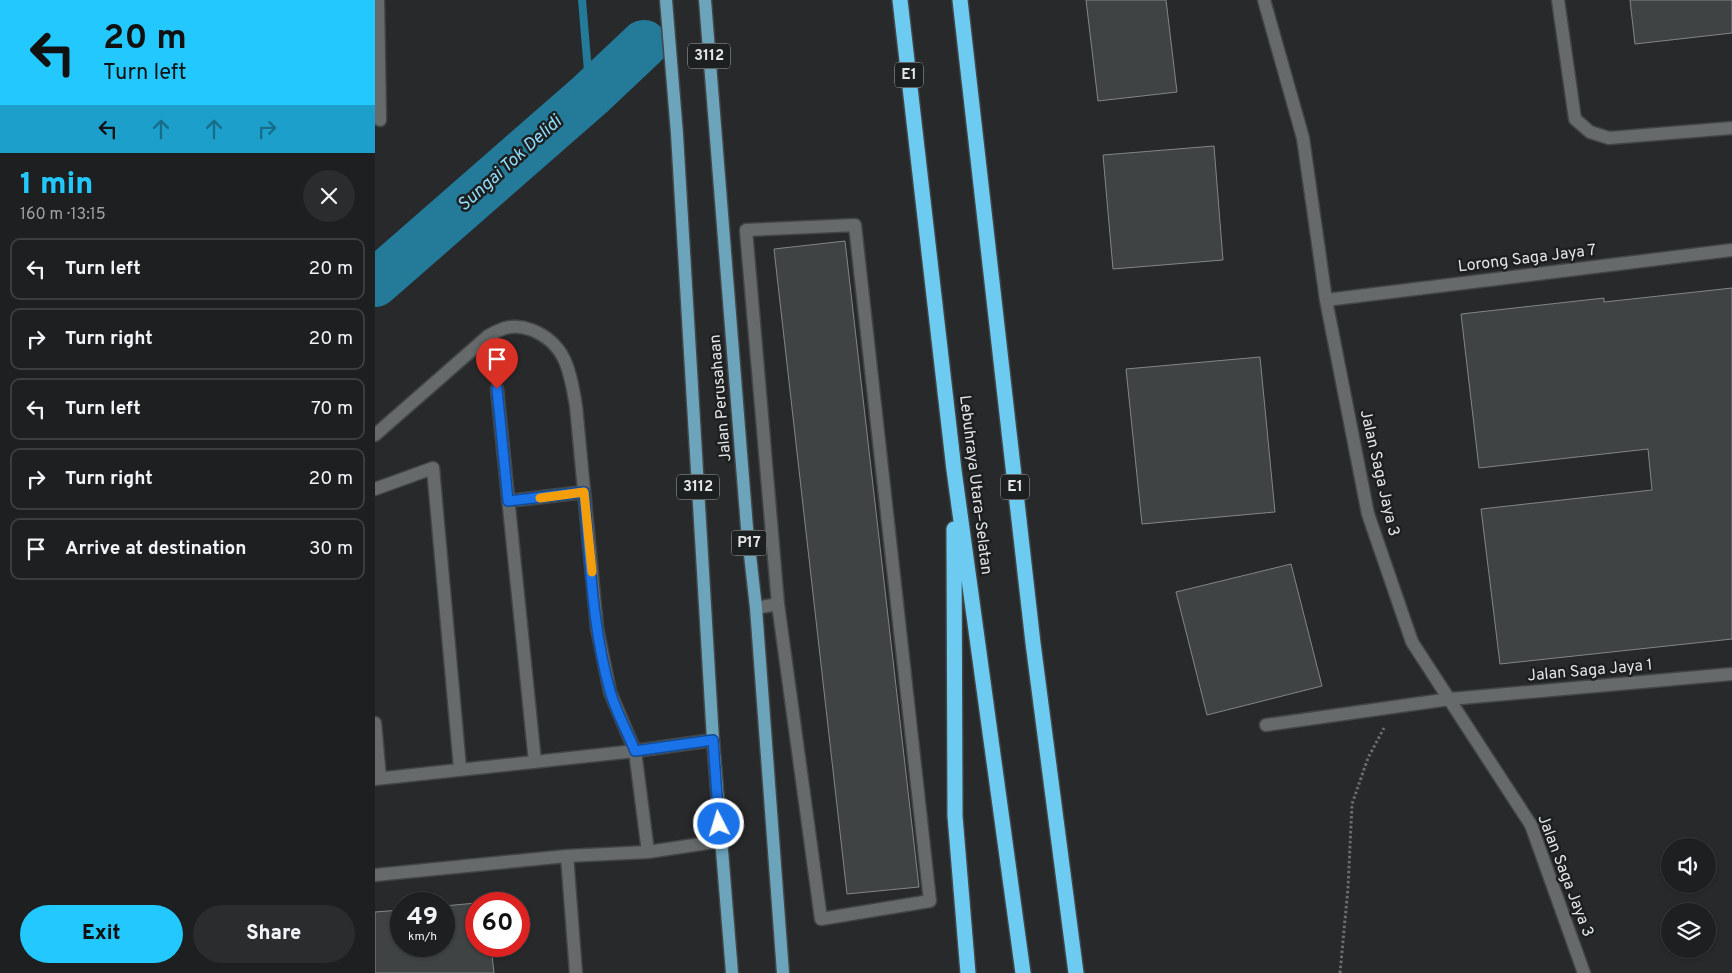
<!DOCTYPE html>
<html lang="en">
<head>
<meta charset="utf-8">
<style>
	:root { --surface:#1d1f20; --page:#2a2c2d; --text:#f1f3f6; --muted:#a0a2a5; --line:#3b3d3e; --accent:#23c9fe }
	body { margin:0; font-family:Overpass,sans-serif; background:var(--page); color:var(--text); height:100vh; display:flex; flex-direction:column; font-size:19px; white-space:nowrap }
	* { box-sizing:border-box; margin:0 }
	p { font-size:16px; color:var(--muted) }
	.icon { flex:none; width:28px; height:28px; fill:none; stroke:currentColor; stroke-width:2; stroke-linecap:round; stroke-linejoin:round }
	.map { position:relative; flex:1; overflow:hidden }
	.sheet { display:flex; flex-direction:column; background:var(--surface); width:375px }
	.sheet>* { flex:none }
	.guide { background:#23c9fe; color:#111; overflow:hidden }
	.tools { position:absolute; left:1286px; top:838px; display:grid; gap:10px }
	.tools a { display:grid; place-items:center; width:55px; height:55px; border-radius:50%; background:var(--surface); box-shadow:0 1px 4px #0004,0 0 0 1px var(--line); font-size:25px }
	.speed { position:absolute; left:15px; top:892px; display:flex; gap:10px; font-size:25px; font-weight:700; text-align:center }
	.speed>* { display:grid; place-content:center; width:65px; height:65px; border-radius:50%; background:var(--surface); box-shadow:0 1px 4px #0004,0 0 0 1px var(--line); line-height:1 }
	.speed small { font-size:12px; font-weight:400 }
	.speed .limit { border:8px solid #d22; background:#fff; color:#111 }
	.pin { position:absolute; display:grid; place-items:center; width:42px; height:42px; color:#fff; margin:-51px -21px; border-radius:50% 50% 50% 0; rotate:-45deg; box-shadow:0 0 5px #0007 }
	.pin .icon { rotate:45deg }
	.me { position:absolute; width:55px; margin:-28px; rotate:355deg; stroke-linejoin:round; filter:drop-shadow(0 0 4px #0008) }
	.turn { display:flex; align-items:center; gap:18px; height:105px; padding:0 20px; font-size:22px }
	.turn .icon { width:65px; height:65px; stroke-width:2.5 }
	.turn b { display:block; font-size:35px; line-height:42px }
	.lanes { display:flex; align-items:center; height:48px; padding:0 20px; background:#0003; justify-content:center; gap:25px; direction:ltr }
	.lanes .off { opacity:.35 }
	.round { display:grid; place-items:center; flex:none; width:52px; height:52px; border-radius:26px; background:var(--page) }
	.overview { display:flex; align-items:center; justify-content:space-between; height:85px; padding:0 20px }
	h1 { font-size:30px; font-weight:800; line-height:38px; color:var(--accent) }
	.button { display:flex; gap:10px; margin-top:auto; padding:10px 20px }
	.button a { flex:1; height:58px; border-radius:30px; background:var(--accent); color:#111; font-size:20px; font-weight:800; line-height:58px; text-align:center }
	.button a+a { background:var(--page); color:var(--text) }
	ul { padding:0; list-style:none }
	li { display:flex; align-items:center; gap:15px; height:62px; margin:0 10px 8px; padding:0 10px; border:2px solid var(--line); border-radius:10px }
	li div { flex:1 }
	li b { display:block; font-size:19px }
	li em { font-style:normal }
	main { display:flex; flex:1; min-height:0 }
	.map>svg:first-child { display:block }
</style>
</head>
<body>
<main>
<section class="sheet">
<div class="guide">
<div class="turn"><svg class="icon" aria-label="left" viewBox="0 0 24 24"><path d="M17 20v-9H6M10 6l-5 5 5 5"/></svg><div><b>20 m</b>Turn left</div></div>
<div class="lanes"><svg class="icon" aria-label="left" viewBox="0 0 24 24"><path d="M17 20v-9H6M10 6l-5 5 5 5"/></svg><svg class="icon off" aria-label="ahead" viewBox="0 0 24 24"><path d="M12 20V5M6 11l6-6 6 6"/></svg><svg class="icon off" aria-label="ahead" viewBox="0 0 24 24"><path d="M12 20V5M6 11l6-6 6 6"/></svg><svg class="icon off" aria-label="right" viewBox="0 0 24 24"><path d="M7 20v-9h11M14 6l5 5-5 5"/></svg></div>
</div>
<div class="overview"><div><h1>1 min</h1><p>160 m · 13:15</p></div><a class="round"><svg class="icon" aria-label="close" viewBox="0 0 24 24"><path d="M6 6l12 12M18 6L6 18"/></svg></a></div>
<ul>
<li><svg class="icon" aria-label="left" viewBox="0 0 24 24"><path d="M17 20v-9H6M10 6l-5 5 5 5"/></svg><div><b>Turn left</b></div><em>20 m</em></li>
<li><svg class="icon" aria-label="right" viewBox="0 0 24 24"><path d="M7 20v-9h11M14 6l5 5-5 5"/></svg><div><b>Turn right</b></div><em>20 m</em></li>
<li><svg class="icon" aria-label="left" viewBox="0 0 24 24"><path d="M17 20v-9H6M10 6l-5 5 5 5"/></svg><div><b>Turn left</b></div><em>70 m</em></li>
<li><svg class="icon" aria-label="right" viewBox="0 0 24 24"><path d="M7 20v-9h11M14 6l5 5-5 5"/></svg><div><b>Turn right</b></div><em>20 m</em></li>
<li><svg class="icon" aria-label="arrive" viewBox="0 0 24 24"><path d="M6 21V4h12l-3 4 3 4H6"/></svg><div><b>Arrive at destination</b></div><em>30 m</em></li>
</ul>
<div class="button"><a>Exit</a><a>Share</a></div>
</section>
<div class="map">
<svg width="1357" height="973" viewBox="0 0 1357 973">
	<rect width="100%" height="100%" fill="#27292b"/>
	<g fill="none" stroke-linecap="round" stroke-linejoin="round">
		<path stroke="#247a99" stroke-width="8" d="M207 0 215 95"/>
		<path stroke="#247a99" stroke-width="48" d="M0 283 215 95 269 44"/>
	</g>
	<path fill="#404344" stroke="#838688" d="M711 0H791L802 92 723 101Z
		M1255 0H1357V33L1260 44Z
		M839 146 848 260 738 269 728 155Z
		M470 241 544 887 472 894 399 249Z
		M1357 288V639L1125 664 1106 509 1277 490 1273 449 1104 468 1086 314 1229 298V302Z
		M885 357 900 512 767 524 751 369Z
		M916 564 947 686 832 715 801 592Z
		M101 903V946H116L119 973H0V912L26 910V946H69V906Z"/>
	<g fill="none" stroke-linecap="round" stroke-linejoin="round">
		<g stroke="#424546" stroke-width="15">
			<path id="service" d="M3 0 5 120
				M1183 0 1200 119 1215 132 1234 138 1357 128
				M480 225 555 901 446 919 403 604 371 230Z
				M122 389 160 762
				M0 435 113 336C118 333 124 330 130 328 139 326 149 327 157 330 192 344 195 373 201 406L222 628 235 692 260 751 273 852
				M0 489 58 468 85 768
				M133 501 209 492
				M381 608 403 604
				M0 723 5 778
				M891 725 1075 699
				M0 779 260 751 338 740
				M192 856 201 973
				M0 875 192 856 273 852 346 841"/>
		</g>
		<g stroke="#424546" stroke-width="15">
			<path id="minor" d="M889 0 928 138 951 300 993 514 1037 642 1156 825 1209 973
				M951 300 1357 250
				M1075 699 1357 674"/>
		</g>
		<g stroke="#424546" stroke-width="15">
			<path id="primary" d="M291 0 302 134 338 740 357 973
				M330 0 372 528 381 608 408 973"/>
		</g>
		<g stroke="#424546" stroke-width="18">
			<path id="motorway" d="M525 0 579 470 648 973
				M585 0 658 643 701 973
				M579 529 580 816 593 973"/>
		</g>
		<path stroke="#6b6d6f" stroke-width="3" stroke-dasharray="2.5 2.5" stroke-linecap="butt" d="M965 973 973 888 977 804 993 758 1009 728"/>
		<use href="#service" stroke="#676a6b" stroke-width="12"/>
		<use href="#minor" stroke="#676a6b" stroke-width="12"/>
		<use href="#primary" stroke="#6ba4bb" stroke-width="12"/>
		<use href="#motorway" stroke="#6dcbf1" stroke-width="15"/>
	</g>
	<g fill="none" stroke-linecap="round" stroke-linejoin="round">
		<g stroke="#114b97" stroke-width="12">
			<path id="route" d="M122 389 133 501 209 492C215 558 217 627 235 691 241 712 252 731 260 751L338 740 344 824"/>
		</g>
		<use href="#route" stroke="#1a73e8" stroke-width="9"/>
		<path stroke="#f59e0b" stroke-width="9" d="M165 498 209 492 217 572"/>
	</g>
	<g text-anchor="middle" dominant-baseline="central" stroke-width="5" stroke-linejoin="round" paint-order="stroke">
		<g fill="#1d2021" stroke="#a8aaab" stroke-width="1">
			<rect x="313" y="43.5" width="42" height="25" rx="4"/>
			<rect x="520" y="62.5" width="28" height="25" rx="4"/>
			<rect x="302" y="474.5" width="42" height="25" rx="4"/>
			<rect x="626" y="474.5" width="28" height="25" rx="4"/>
			<rect x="356.5" y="530.5" width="35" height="25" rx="4"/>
		</g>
		<g font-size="15" font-weight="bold" fill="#e3e5e6">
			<text x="334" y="56">3112</text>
			<text x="534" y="75">E1</text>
			<text x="323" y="487">3112</text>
			<text x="640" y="487">E1</text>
			<text x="374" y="543">P17</text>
		</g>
		<g font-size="16" fill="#e3e5e6" stroke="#1d2021">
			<text transform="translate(1152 259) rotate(-7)">Lorong Saga Jaya 7</text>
			<text transform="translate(346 398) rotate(-95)">Jalan Perusahaan</text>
			<text transform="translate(1004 473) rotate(77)">Jalan Saga Jaya 3</text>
			<text transform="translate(600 485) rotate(83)">Lebuhraya Utara–Selatan</text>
			<text transform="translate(1215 671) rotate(-5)">Jalan Saga Jaya 1</text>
			<text transform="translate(1190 876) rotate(69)">Jalan Saga Jaya 3</text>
		</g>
		<g font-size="18" font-style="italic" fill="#92defd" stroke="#1d2021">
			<text transform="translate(135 164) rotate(-42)">Sungai Tok Delidi</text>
		</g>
	</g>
</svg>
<div class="tools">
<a><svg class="icon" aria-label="sound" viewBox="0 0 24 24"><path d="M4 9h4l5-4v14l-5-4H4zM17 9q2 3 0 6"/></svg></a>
<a><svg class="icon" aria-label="layers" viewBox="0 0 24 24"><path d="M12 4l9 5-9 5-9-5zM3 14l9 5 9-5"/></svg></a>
</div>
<div class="speed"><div>49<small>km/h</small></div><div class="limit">60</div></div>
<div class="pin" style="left:122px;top:389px;background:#d93025"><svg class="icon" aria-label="arrive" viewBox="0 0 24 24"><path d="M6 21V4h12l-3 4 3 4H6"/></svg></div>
<svg class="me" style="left:344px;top:824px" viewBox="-20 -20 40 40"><circle r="17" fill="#1a73e8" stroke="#fff" stroke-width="3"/><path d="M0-11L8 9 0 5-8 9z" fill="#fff"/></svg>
</div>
</main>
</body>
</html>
